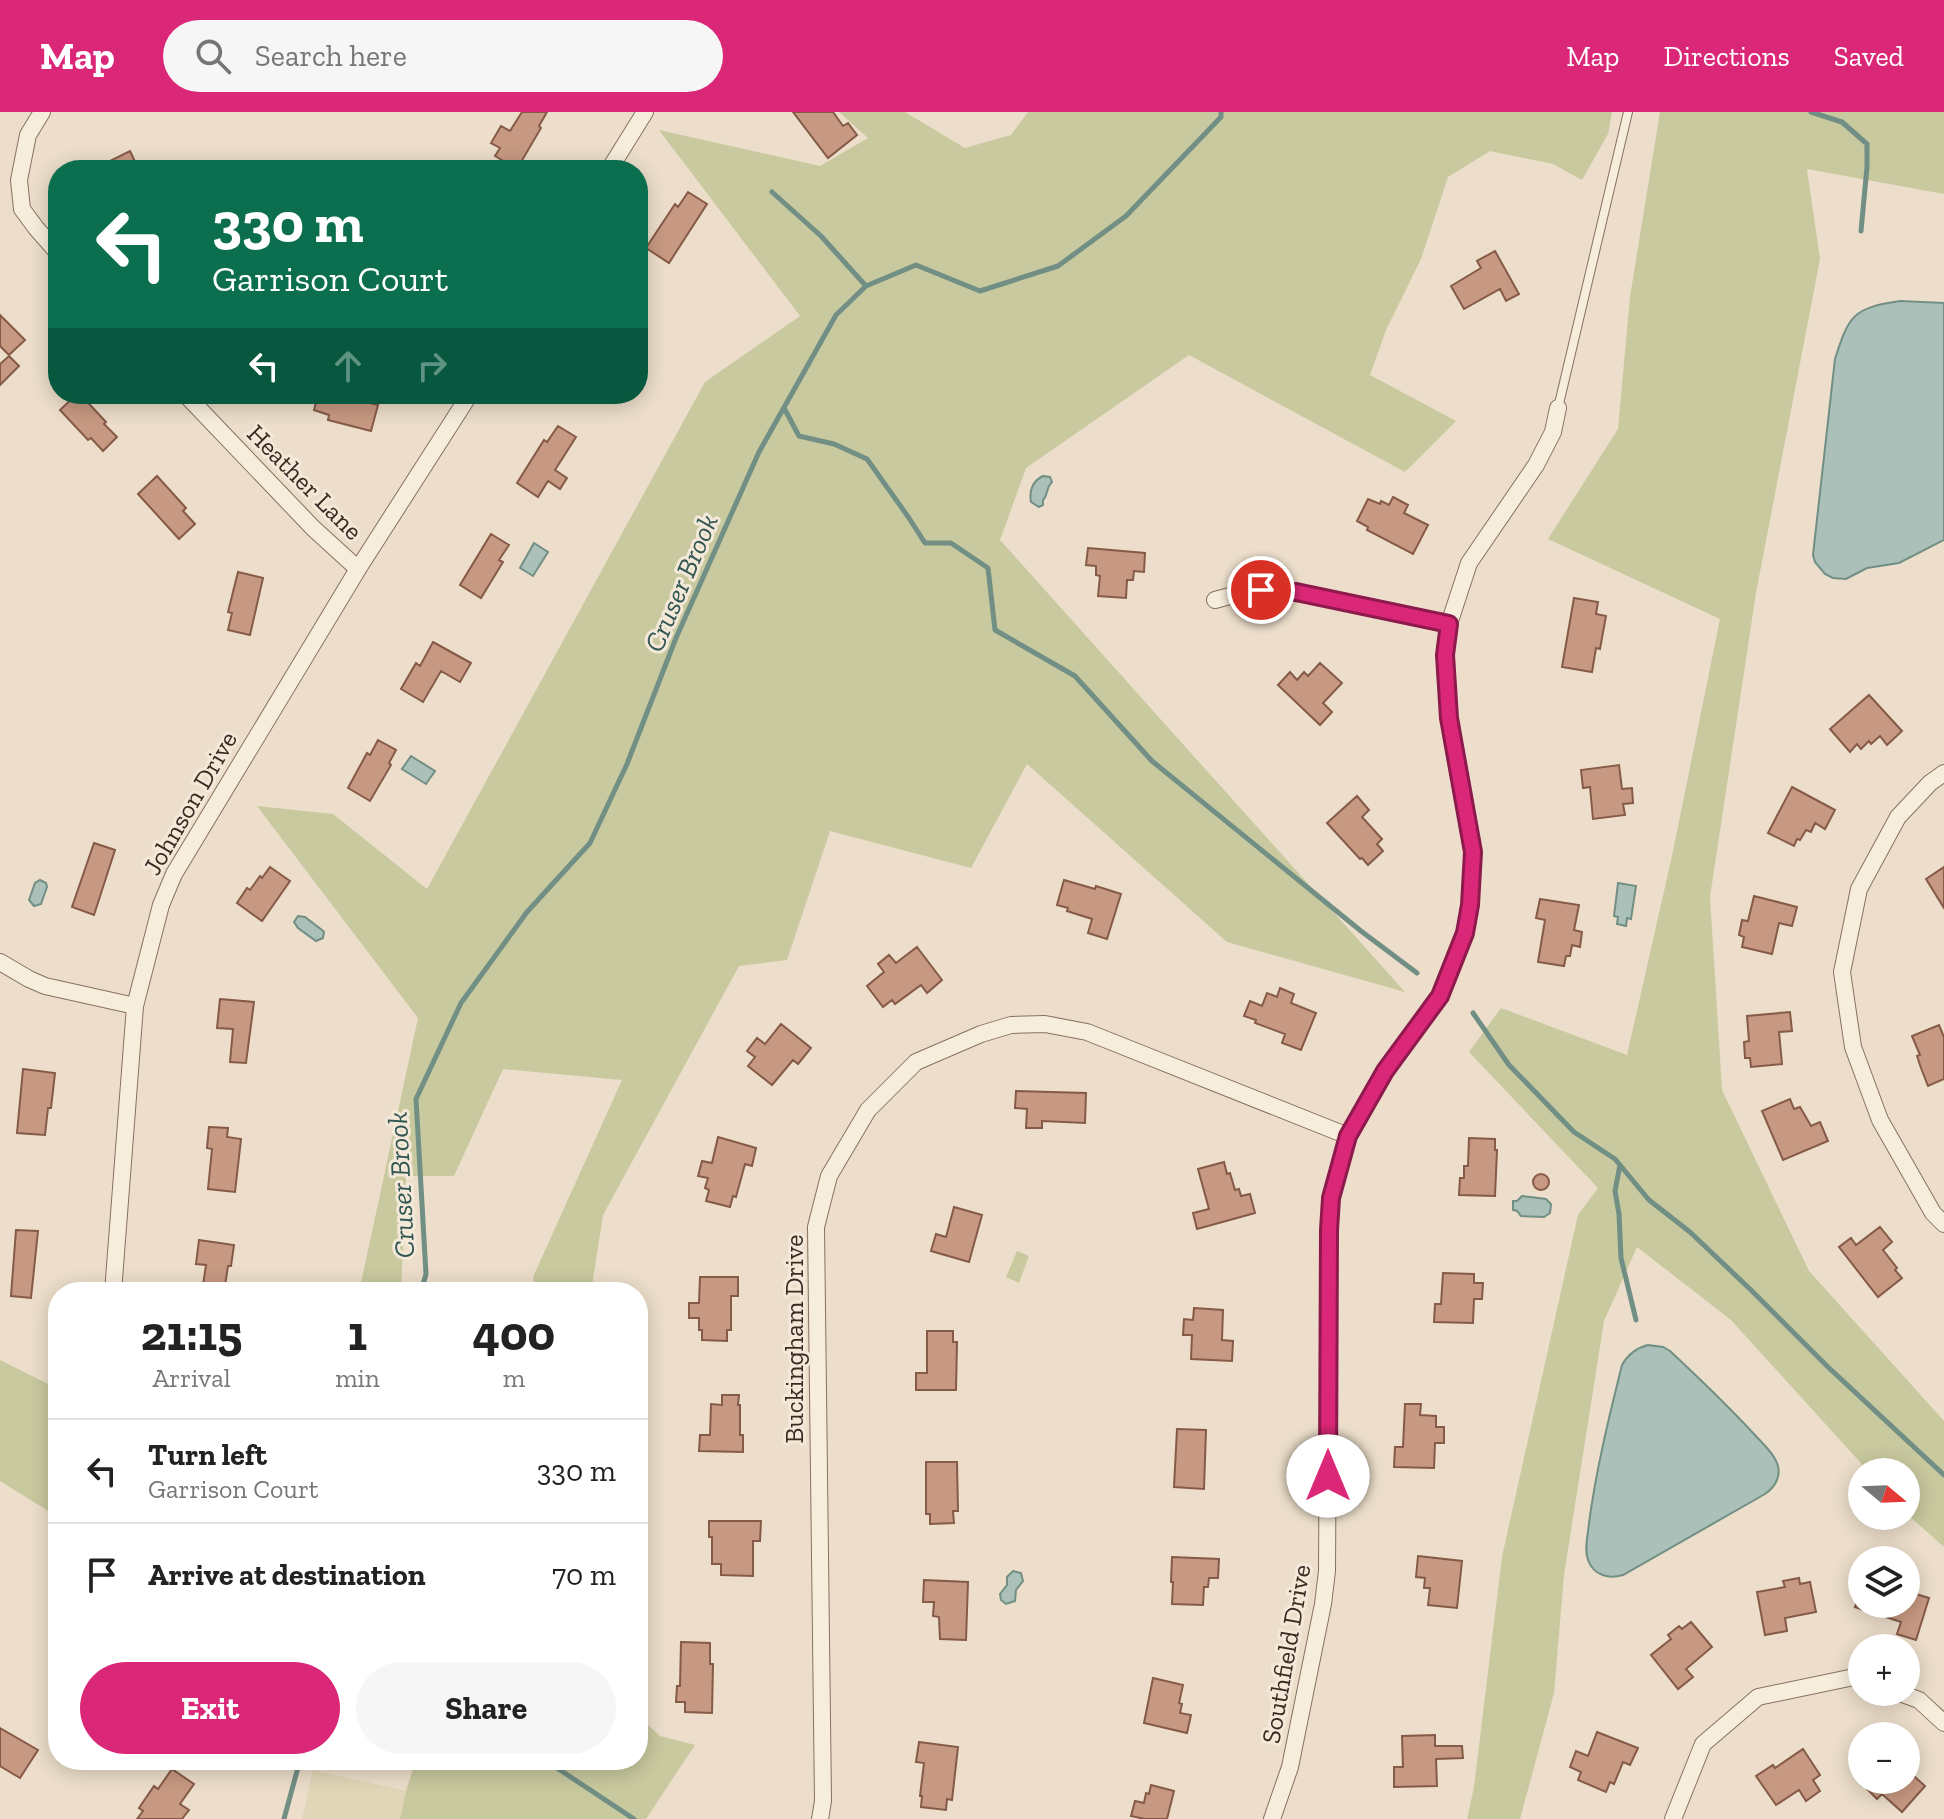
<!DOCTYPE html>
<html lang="en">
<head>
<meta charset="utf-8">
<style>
	:root { --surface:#fff; --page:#f6f6f6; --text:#222; --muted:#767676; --line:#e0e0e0; --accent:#db2777 }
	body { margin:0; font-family:"Zilla Slab",serif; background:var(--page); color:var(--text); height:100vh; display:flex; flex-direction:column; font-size:30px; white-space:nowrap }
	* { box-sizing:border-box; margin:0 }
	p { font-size:26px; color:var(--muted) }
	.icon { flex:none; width:44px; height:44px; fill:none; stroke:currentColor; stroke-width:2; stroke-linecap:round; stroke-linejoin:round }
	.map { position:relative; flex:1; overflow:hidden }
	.panel { position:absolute; left:48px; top:1170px; width:600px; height:488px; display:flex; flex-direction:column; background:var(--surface); border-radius:32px; box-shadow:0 4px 20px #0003 }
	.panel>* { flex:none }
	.guide { position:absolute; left:48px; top:48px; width:600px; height:244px; border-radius:32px; box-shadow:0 4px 20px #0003; background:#0b6e4f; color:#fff; overflow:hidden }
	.needle { width:52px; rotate:109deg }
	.controls { position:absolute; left:1848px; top:1346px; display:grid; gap:16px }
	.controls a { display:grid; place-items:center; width:72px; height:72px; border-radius:50%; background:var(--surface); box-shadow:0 4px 20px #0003; font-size:40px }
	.pin { position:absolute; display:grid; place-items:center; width:68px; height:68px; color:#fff; margin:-34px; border:4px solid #fff; border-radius:50%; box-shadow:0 2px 8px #0007 }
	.me { position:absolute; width:88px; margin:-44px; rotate:0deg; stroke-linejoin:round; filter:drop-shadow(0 0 6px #0008) }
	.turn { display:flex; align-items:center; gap:28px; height:168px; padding:0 32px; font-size:36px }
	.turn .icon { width:104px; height:104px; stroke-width:2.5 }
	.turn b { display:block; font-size:56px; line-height:68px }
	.lanes { display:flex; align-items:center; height:76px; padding:0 32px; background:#0003; justify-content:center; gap:40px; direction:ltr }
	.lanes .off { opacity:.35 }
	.eta { display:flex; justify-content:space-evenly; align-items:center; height:136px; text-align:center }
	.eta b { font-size:48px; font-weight:800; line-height:56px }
	.cta { display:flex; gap:16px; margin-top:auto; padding:16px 32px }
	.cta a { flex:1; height:92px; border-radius:48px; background:var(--accent); color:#fff; font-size:32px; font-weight:800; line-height:92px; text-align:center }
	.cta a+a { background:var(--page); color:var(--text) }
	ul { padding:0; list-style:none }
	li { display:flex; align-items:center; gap:24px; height:104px; padding:0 32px; border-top:2px solid var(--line) }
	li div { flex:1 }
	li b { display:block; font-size:30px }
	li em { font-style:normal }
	header { display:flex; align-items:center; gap:48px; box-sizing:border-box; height:112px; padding:0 40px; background:var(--accent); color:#fff }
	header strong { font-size:38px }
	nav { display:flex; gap:44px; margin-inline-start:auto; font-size:28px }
	.search { width:560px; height:72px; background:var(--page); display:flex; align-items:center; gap:20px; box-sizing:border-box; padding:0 28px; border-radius:44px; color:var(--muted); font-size:30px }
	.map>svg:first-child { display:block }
</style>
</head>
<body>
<header>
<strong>Map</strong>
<div class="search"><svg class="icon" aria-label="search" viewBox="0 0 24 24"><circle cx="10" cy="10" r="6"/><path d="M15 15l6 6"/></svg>Search here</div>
<nav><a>Map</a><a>Directions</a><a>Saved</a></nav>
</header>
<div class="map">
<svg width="1944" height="1707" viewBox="0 0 1944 1707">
	<rect width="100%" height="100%" fill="#ecdeca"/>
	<path fill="#e1d6b7" d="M313 1658 406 1679 400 1707H302Z"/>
	<path fill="#c8c99e" d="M839 0H905L965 36 1011 23 1028 0H1612L1608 22 1582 68 1553 52 1490 39 1448 65 1421 147 1386 218 1370 263 1456 309 1405 360 1189 243 1026 356 1000 428 1405 880 1227 830 1027 652 971 756 830 719 787 848 739 854 603 1103 591 1180H535L533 1165 622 968 503 957 454 1064H406L401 1180H359L418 906 257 694 333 702 427 777 705 270 800 204 659 18 820 54 868 26Z
		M1660 0H1944V82L1807 57 1820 147 1756 481 1710 785 1722 978 1809 1159 1944 1309V1435L1906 1401V1360H1869L1731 1208 1637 1135 1604 1209 1564 1463 1554 1581 1520 1707H1467L1474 1675 1502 1445 1578 1103 1598 1076 1469 940 1501 896 1627 943 1672 744 1720 507 1548 427 1618 317 1630 185Z
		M1017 1139 1029 1144 1019 1171 1006 1165Z
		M0 1248 58 1277V1405L0 1369Z
		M638 1604 660 1624 695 1633 646 1707H400L406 1679 416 1648H638Z"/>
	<path fill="#aac0b8" stroke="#718f84" stroke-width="2" d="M1900 189 1944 191V428L1899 451 1867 456 1846 467 1833 466 1825 462 1815 450 1813 443 1835 247C1849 203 1853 196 1900 189Z
		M1043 364 1050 365 1052 370C1046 375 1048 384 1043 388V393L1039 395 1031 390C1029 380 1032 369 1043 364Z
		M534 431 548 440 533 464 520 456Z
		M411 644 435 659 426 672 402 657Z
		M40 768 46 771 47 775 41 792 34 794 29 788 35 771Z
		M1618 771 1636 774 1631 807 1627 806 1626 814 1617 812 1618 805 1614 804Z
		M298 804 305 805 322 818 324 820 323 826 316 829 298 816 294 810Z
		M1522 1084 1546 1087 1551 1092 1550 1101 1544 1105 1521 1104 1517 1099 1513 1098V1089H1517Z
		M1648 1233 1663 1235 1670 1239C1699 1266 1727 1293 1754 1322 1761 1330 1773 1340 1777 1351 1782 1364 1775 1375 1765 1382L1623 1463C1609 1467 1594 1464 1588 1448 1584 1437 1588 1423 1589 1411 1596 1358 1609 1305 1622 1253 1628 1242 1636 1236 1648 1233Z
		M1013 1459 1021 1461 1023 1469 1016 1478 1015 1489 1006 1492 1001 1488 1000 1482 1007 1473V1465Z"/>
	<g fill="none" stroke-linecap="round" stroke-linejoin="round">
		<path stroke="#718f84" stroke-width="5" d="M1811 0 1842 10 1867 32V55L1861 119
			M772 80 821 124 866 174
			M784 296 799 324 834 332 867 347 909 406 925 431H951L988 456 995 518 1075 564 1152 649 1361 819 1417 861
			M1473 901 1509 953 1574 1020 1615 1047 1649 1088 1690 1120 1752 1179 1828 1255 1944 1363
			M1620 1053 1615 1079 1619 1102 1621 1146 1636 1208
			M421 1180 426 1162 416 987 461 891 527 800 590 731 627 652 676 526 759 340 836 203 866 174 916 153 980 179 1058 154 1126 104 1221 5V0
			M545 1648 634 1707
			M284 1707 300 1648"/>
	</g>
	<path fill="#c79982" stroke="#855a47" stroke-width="2" d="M522 0H547L539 14 541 16 517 57 495 44 500 36 491 31 501 14 510 19Z
		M793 0H833L843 14 848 11 857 23 828 46Z
		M130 39 139 58H92Z
		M688 80 707 92 669 151 646 136 675 92 678 95Z
		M1495 139 1519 182 1506 189 1500 177 1464 197 1451 174 1481 156 1477 149Z
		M0 203 25 228 9 243 0 234Z
		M9 244 19 254 0 273V252Z
		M77 282H80L106 310 104 312 117 325 103 339 91 326 88 328 60 298Z
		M318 282H335L378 293 371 319 328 308 329 303 314 298Z
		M558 314 576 325 555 358 567 366 560 377 548 369 538 385 517 371 544 328 547 330Z
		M157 364 186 396 183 399 195 412 179 427 138 382Z
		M1393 385 1408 393 1404 401 1428 413 1413 442 1367 418 1368 415 1357 409 1368 387 1380 392 1381 389 1389 393Z
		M491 422 509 433 499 448 503 450 481 486 460 473Z
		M1088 436 1145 441 1144 460 1134 459 1133 468H1127L1126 486 1098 484 1100 464 1096 463V454L1086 453Z
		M238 460 263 466 250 523 228 518 232 501 228 500Z
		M1574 486 1598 490 1596 502 1606 504 1600 537 1596 536 1592 560 1562 555Z
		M433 530 471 551 460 570 441 559 423 590 401 577 416 551 420 554Z
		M1320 551 1342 571 1323 591 1332 600 1320 613 1278 573 1290 560 1297 568 1304 560 1308 564Z
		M1869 583 1902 619 1887 633 1880 624 1871 632 1869 629 1861 637 1857 632 1850 640 1830 617Z
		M378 628 396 638 389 651 391 653 370 689 348 676 367 641 370 643Z
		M1619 653 1622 677 1632 676 1633 691 1623 692 1625 703 1593 707 1590 675 1583 676 1581 658Z
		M1792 675 1835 698 1825 717 1815 711 1811 720 1806 718 1800 728 1797 727 1794 734 1768 721Z
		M1357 684 1369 698 1362 705 1382 727 1377 732 1383 739 1368 753 1362 746 1360 747 1327 711Z
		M94 731 115 738 94 803 72 795Z
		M270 755 290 769 262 809 237 791 247 776 250 778 260 764 262 766Z
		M1944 755V796L1926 767Z
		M1064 768 1095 777 1096 774 1121 782 1107 827 1088 821 1092 807 1067 799 1068 796 1057 793Z
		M1754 784 1797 795 1792 814 1779 811 1772 842 1742 835 1744 825 1739 823 1742 808 1748 809Z
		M1540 787 1579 793 1574 818 1582 820 1580 835 1572 833 1570 844H1566L1564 854 1538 850 1545 808 1536 806Z
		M917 835 942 868 927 881 921 873 895 892 892 888 883 895 867 874 884 860 878 852 889 843 896 851Z
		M1280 876 1294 882 1291 891 1316 901 1301 938 1282 931 1285 922 1255 911 1256 908 1244 904 1250 889 1262 894 1267 881 1277 885Z
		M220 887 254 890 246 951 230 950 233 917 217 916Z
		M1790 900 1792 919 1779 920 1782 952 1751 955 1750 946H1745L1744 930 1749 929 1747 904Z
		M781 912 811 936 798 952 793 948 772 973 748 954 755 945 747 939 757 926 765 932Z
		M1939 913 1944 925V967L1928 974 1921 956 1917 944 1920 943 1912 924Z
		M23 957 55 961 51 996H48L45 1023 17 1021Z
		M1016 979 1086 981 1085 1011 1042 1009V1016H1026L1027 997 1015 996Z
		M1790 987 1794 997 1800 995 1811 1014 1820 1010 1828 1029 1783 1048 1762 999Z
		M209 1015 228 1016 227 1025 241 1027 235 1080 208 1077 212 1037 207 1036Z
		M718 1025 756 1036 752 1054 745 1052 736 1085 733 1084 730 1095 706 1089 709 1078 705 1076 708 1066 698 1064 702 1049 712 1051Z
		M1469 1026 1495 1027V1038H1497L1495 1084 1459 1083 1460 1066H1464V1054H1468Z
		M1224 1050 1227 1062 1230 1061 1235 1078 1239 1077 1241 1084 1250 1082 1255 1101 1197 1117 1193 1101 1209 1097 1198 1057Z
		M1533 1070a8 8 0 1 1 16 0a8 8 0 1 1-16 0Z
		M954 1095 982 1103 969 1150 931 1139 936 1122 946 1125Z
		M1880 1115 1892 1130 1883 1138 1897 1156 1895 1158 1902 1166 1878 1185 1839 1135 1851 1126 1856 1133Z
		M16 1118 38 1119 31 1186 11 1184Z
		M199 1128 234 1133 231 1154H228L224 1180H202L206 1153 196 1152Z
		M1443 1161 1474 1162V1171H1483L1482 1187H1474L1473 1211 1434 1210 1435 1192H1441Z
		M700 1165H738V1184H731V1218H727V1229L702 1228V1218H699V1206H689V1191H699Z
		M1194 1196 1223 1198 1222 1228 1233 1229 1232 1249 1191 1247 1192 1223H1183L1184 1207 1193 1208Z
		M927 1219H953V1230H957L956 1278H916V1261H927Z
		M722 1283H739L738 1293H740V1323H743V1340L699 1339 700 1323H710L711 1292 722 1293Z
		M1405 1292H1421L1420 1303 1436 1304V1315H1444V1331H1435L1434 1356 1394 1355 1395 1335H1403Z
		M1177 1317 1206 1318 1204 1377 1174 1375Z
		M926 1350H957L958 1399H953L954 1411 930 1412V1402H926Z
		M709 1409H761L760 1429H753V1464L721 1463V1452H712V1425H709Z
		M1418 1444 1462 1449 1457 1496 1428 1493 1430 1476H1424L1425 1466 1416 1465Z
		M1172 1445 1219 1447 1218 1466H1209L1208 1475H1204L1203 1493 1172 1492 1173 1470H1171Z
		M1799 1466 1800 1472 1810 1470 1816 1500 1785 1506 1787 1519 1765 1523 1757 1480 1785 1475 1783 1469Z
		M924 1468 968 1470 966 1528 940 1527 939 1505 933 1504 934 1490H923Z
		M1906 1479 1929 1486 1916 1528 1897 1522 1901 1510 1855 1495 1856 1492H1906Z
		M1691 1510 1712 1535 1686 1557 1693 1565 1678 1577 1651 1543 1671 1527 1668 1523 1679 1514 1682 1517Z
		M681 1530 710 1531V1552H713L712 1601 685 1600V1590H676L677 1574H680Z
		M1153 1566 1183 1573 1179 1591 1182 1592 1180 1601 1191 1603 1187 1621 1144 1611Z
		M0 1616 38 1638 20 1666 0 1654Z
		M1597 1620 1638 1636 1630 1653 1623 1650 1614 1672 1610 1670 1606 1680 1578 1668 1581 1660 1570 1655 1576 1639 1588 1644Z
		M1435 1623V1634H1462L1463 1646 1436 1647 1437 1674 1394 1675V1655H1403L1402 1624Z
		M919 1630 958 1635 952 1688 947 1687 946 1698 921 1695 922 1684H920L924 1651 916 1650Z
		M1803 1637 1820 1663 1813 1668 1820 1679 1806 1689 1799 1678 1776 1693 1756 1664 1773 1653 1775 1656Z
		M172 1657 194 1672 180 1692 189 1698 182 1707H137L143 1699 139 1696 154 1674 158 1677Z
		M1906 1657 1925 1674 1902 1700 1882 1682 1877 1687 1865 1675 1869 1670 1867 1668H1906Z
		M1151 1673 1174 1679 1167 1707H1145L1131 1704 1135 1689 1144 1691 1146 1681 1149 1682Z"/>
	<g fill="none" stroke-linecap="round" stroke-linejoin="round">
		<g stroke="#87715f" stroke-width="10">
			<path id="service" d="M1558 296 1628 0"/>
		</g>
		<g stroke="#87715f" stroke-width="18">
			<path id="minor" d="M42 0 28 23 19 68 22 97 36 116 58 141
				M609 58 645 0
				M185 282 313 416 358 457
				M1215 488 1241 481 1261 478 1296 480 1449 512
				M1944 661 1930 671 1898 705 1859 777 1842 860 1853 935 1880 1008 1933 1101 1944 1112
				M0 850 29 867 45 874 135 894
				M113 1180 135 894 161 793 174 762 358 457 470 282
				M1897 1580 1919 1588 1944 1611
				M820 1707 823 1689 816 1115 829 1064 868 998 916 950 981 922 1011 913 1045 912 1087 920 1348 1024
				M1272 1707 1290 1655 1323 1492 1327 1459 1329 1118 1331 1086 1348 1024 1385 959 1440 884 1465 821 1470 793 1473 740 1449 606 1445 543 1449 512 1469 451 1536 353 1553 320 1558 296
				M1673 1707 1703 1632 1758 1585 1854 1565 1862 1568"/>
		</g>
		<use href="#service" stroke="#f7eddd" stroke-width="8"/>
		<use href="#minor" stroke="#f7eddd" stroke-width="16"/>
	</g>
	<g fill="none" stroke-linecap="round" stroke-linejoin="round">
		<g stroke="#8e194d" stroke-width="20">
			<path id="route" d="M1261 478 1296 480 1449 512 1445 543 1449 606 1473 740 1470 793 1465 821 1440 884 1385 959 1348 1024 1331 1086 1329 1118 1328 1364"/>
		</g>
		<use href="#route" stroke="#db2777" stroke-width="14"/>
	</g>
	<g text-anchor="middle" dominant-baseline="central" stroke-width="6" stroke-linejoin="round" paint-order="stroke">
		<g font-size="26" fill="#392b22" stroke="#f4e9d9">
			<text transform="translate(305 370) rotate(45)">Heather Lane</text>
			<text transform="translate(190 691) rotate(-60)">Johnson Drive</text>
			<text transform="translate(794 1227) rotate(-90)">Buckingham Drive</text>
			<text transform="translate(1286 1542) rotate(-80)">Southfield Drive</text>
		</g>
		<g font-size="28" font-style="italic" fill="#325752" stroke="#f4e9d9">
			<text transform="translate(681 471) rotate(-67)">Cruser Brook</text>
			<text transform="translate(401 1073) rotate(-93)">Cruser Brook</text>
		</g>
	</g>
</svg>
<div class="controls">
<a><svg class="needle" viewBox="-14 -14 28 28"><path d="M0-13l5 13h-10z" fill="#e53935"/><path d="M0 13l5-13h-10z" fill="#767676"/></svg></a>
<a><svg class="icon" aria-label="layers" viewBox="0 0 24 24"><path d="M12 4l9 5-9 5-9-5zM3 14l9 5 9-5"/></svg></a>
<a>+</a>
<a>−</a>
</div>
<div class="pin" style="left:1261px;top:478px;background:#d93025"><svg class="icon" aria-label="arrive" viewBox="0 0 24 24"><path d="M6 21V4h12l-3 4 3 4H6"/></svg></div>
<svg class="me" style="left:1328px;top:1364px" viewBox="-20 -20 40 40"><circle r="19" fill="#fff"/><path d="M0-13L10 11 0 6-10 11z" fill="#db2777"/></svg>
<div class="guide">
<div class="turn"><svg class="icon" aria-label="left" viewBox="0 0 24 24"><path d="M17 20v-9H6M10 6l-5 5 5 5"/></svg><div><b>330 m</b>Garrison Court</div></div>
<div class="lanes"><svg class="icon" aria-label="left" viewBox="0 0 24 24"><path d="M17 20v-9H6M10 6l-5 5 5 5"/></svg><svg class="icon off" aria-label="ahead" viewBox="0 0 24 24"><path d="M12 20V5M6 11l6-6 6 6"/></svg><svg class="icon off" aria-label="right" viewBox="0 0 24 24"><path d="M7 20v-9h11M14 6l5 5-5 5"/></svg></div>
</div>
<section class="panel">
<div class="eta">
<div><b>21:15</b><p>Arrival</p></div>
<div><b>1</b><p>min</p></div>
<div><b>400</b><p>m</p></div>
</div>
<ul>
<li><svg class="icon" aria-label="left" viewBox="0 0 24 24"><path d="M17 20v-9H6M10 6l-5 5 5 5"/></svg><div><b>Turn left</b><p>Garrison Court</p></div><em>330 m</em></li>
<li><svg class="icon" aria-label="arrive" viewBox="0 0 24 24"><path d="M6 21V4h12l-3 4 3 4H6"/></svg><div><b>Arrive at destination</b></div><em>70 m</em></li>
</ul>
<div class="cta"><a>Exit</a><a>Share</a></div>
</section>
</div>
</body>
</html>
